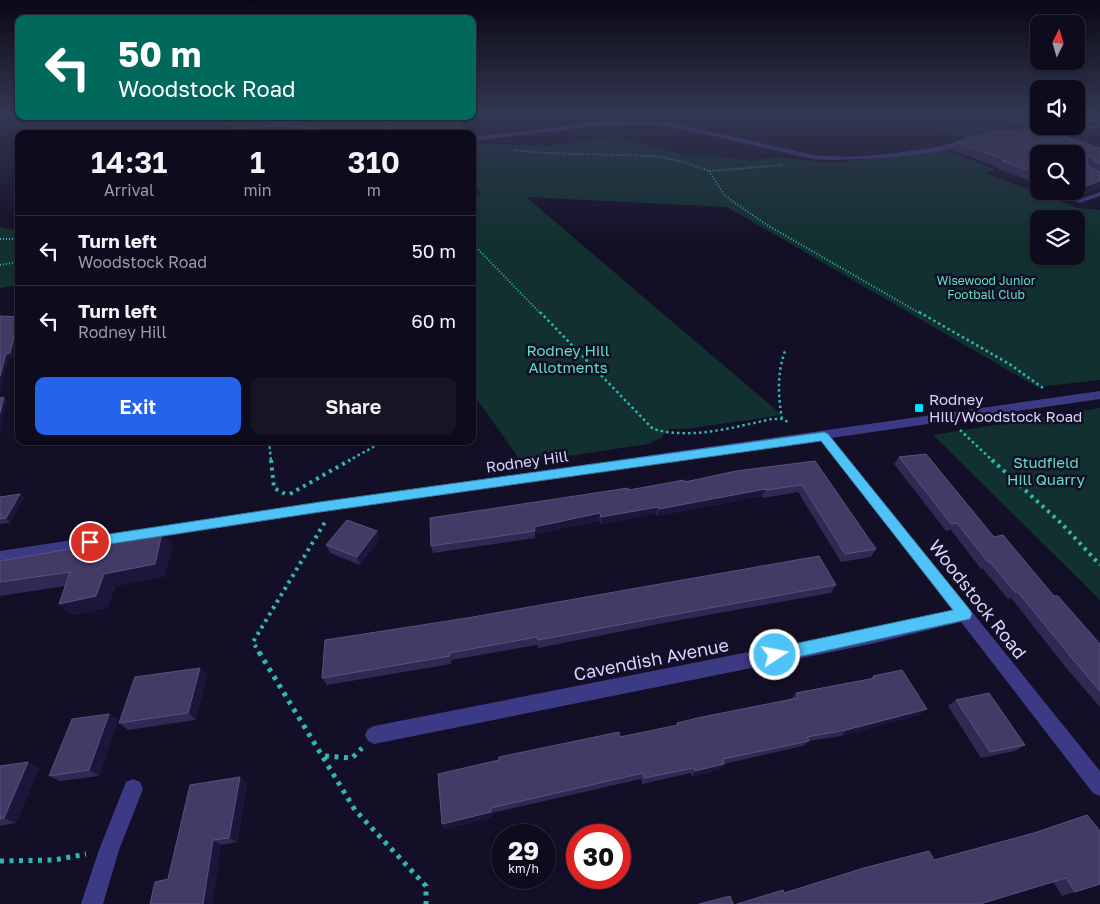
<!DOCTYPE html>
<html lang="en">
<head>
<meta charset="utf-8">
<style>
	:root { --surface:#0e0b1c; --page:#171425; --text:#f1f3f6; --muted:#9b9ba3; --line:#2e2b3b; --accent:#2563eb }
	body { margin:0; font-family:"Golos Text",sans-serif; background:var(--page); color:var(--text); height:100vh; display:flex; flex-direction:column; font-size:19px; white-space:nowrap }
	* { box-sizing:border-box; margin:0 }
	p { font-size:16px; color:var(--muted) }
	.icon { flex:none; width:28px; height:28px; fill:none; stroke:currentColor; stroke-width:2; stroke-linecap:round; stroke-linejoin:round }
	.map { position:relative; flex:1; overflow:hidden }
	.panel { position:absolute; left:15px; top:130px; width:461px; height:315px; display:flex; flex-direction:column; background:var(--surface); border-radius:10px; box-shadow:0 1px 4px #0004,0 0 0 1px var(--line) }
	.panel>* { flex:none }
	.guide { position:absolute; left:15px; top:15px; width:461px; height:105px; border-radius:10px; box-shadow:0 1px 4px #0004,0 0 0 1px var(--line); background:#00695c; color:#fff; overflow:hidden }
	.needle { width:32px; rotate:5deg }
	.controls { position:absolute; left:1030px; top:15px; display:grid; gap:10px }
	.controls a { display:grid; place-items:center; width:55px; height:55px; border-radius:10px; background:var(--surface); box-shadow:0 1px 4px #0004,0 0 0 1px var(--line); font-size:25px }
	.speed { position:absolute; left:491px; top:824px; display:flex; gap:10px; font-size:25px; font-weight:700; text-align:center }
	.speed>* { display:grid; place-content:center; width:65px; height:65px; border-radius:50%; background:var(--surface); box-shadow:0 1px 4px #0004,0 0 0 1px var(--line); line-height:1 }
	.speed small { font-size:12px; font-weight:400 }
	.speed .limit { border:8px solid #d22; background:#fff; color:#111 }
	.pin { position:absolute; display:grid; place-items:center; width:42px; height:42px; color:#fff; margin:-21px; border:2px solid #fff; border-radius:50%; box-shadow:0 1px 5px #0007 }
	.me { position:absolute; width:55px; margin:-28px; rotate:79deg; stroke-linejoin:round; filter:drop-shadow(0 0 4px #0008) }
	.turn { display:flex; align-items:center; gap:18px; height:105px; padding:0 20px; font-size:22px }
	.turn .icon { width:65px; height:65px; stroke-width:2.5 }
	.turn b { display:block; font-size:35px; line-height:42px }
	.eta { display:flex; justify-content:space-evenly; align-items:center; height:85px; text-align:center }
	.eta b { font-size:30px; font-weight:600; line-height:35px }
	.button { display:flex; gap:10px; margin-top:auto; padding:10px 20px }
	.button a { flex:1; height:58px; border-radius:10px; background:var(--accent); color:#fff; font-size:20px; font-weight:600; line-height:58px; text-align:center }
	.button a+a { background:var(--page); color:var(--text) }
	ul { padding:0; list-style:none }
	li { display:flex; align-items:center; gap:15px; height:70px; padding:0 20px; border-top:1px solid var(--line) }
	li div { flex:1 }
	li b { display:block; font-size:19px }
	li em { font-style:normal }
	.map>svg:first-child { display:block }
</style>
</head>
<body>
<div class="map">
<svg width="1100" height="904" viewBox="0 0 1100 904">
	<rect width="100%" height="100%" fill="#130f26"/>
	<path fill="#12302f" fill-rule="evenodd" d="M575 113H612L646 121 585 124Z
		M203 116H461L460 124 470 134H342L272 124 237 129Z
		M971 123 1009 134 970 140 932 128Z
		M616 137 684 155 725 157 751 161 776 157 832 163 945 150 995 169 985 173 1078 208 1100 210V380L1037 387 727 207 526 197 782 415 686 429H669L661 438 648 444 522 463 473 394 472 195 480 194 473 179V146L475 142 483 144 548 146ZM1039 219H1076V256H1039Z
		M0 227 19 231V285L0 288Z
		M1100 408V600L933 435Z"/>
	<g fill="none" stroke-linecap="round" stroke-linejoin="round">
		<path stroke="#2fb8b0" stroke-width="2" stroke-dasharray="1 2" stroke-linecap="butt" d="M255 116 283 125 356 134
			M386 116 387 130 390 134
			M422 116 428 119 436 118
			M433 116 456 124 462 134
			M281 123 308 120
			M229 130 278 125
			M514 150 544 153 655 156 684 162 709 171 782 165
			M709 171 725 196 767 225 921 314
			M0 239H19
			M472 243 541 314
			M0 265 19 262"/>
		<path stroke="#2fb8b0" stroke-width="2.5" stroke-dasharray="2.5 3" stroke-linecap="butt" d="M540 312 653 429C692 440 734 427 772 419H782L790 423
			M919 312 1011 365 1043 388
			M782 419C778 395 777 374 785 351
			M960 430 993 461
			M269 441 271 461
			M348 461 384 441"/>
		<path stroke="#2fb8b0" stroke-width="4" stroke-dasharray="3 4.5" stroke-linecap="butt" d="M271 460 274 488 287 495
			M992 460 1061 523 1100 565
			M290 494 350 460
			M260 654 253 642 325 522"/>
		<path stroke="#2fb8b0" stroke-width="5" stroke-dasharray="4 5.5" stroke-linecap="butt" d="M259 652 355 810 426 886V904
			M325 756 352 758 362 748
			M0 861 54 860 86 854"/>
		<path fill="#3d3a85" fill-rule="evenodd" d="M654 121 682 125 813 155C860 160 925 151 971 139L974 141C950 156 843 162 813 159L682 129 654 125 597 126 472 141V137L597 122Z
			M1100 124V128L1033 135 1030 133Z
			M1100 192V196L1079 203 1075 201Z"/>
		<path fill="#3d3a85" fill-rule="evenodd" d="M824 432 828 433 1100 771V796L1093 793 961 622 871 644 374 744 368 741 365 735 368 729 374 726 871 628 952 610 820 439 818 436Z
			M133 779 140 782 143 789 119 850 103 904H81L99 850 126 782Z"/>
		<path fill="#3d3a85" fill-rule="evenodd" d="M1100 391V399L288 517 0 563V551L288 507Z"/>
	</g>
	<path fill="#312854" d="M985 113H1039V126H1058L1028 129Z
		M1076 113 1100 115V123L1076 125Z
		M956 142 1100 148V188L1074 197 1058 191H1076V154H1039V184L998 169 999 168 953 150Z
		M899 457 994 537 1100 644V707L1067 669 1011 598 1008 599 983 569H981L951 530 946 531 894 464Z
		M815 461 876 549 871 557 841 562 798 492 763 498 762 496 657 516 656 514 601 524 599 521 535 534V538L433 553 431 546 629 490Z
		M20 494 24 498 10 523 0 524V497Z
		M377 531 380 539 360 565 330 553 326 545Z
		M172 545 165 576 116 586 107 608 72 615 59 604 65 586 0 596V561Z
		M836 585 831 593 669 622 538 648 537 645 451 660V664L327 685 322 678 325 640Z
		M200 668 207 675 196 720 128 730 119 723Z
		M873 676 927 709 919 715 841 736 808 741 803 746 724 764 721 769 692 777 691 773 642 784 641 779 492 813V817L444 829 620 737 676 726 677 723 791 699 796 693 871 679Z
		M956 700 1025 745 1015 751 981 758 948 706Z
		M109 714 118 720 99 776 60 781 49 776Z
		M0 766 39 768 16 823 0 826Z
		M247 783 237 842 221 845 212 904H150L168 879Z
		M1034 833 1075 892 1062 896 1053 882 784 893 934 860Z"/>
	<path fill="#1d163a" d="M1100 181V188L1074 197 1079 188Z
		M19 319V336L14 358 9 359 0 394V376L6 354Z
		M4 397 7 401 0 434V413Z
		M765 489 762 496 657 516 659 509Z
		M20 494 24 498 10 523 6 518Z
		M658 507 656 514 601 524V517Z
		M600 513 599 521 535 534 534 527Z
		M377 531 380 539 360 565 357 557Z
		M162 533 172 545 165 576 116 586 107 608 72 615 59 604 104 574Z
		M200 668 207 675 196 720 188 713Z
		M927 709 919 715 841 736 846 730Z
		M109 714 118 720 99 776 89 770Z
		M28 762 39 768 16 823 4 818Z
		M724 764 721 769 692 777 695 771Z
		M240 777 247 783 237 842 229 838Z
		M491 808 492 817 444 829 442 824Z
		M213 840 221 845 212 904H203Z"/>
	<path fill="#433a66" stroke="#5a527e" d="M995 113H1039V125H1030Z
		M1076 113H1095L1100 115V120L1076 122Z
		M1040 128 1100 148V164L1095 162 1093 157H1087L1088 167 1100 172V181L1079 188 1076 187V154H1039V174L1002 161 1005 160 956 142 993 132Z
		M0 316 19 317 10 353 6 354 0 376Z
		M4 397 0 413V398Z
		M926 454 994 537 1003 535 1054 596H1058L1100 644V691L1076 663 1018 592H1015L990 562H988L957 523 951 524 899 457Z
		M815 461 876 549 845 554 802 485 766 490 765 489 659 509 658 507 601 517 600 513 534 527 535 531 431 546 430 518 628 488 629 490 684 480 685 482 736 471Z
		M20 494 6 518 0 519V497Z
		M347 520 377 531 357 557 326 545Z
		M162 533 155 564 104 574 96 596 59 604 70 572 0 582V561Z
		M819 556 836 585 671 615 538 640 537 637 449 653 450 656 322 678 325 640 467 618Z
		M200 668 188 713 119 723 135 677Z
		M902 670 927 709 846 730 807 737 809 741 723 759 724 764 695 771 694 768 644 778 643 773 491 808V812L442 824 438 774 499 760V757L619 732 620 737 678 725 677 723 702 717 798 698 796 693 875 678 873 676Z
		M989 693 1025 745 990 752 956 700Z
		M109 714 89 770 49 776 72 719Z
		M28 762 4 818 0 819V766Z
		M240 777 229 838 213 840 203 904H150L155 882 168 879 190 785Z
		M1087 815 1100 831V884L1075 892 1066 878 980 904H737L783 890 784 893 864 868 929 851 934 860 1034 833Z
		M730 896 733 904H699Z"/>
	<linearGradient id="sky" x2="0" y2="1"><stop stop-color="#0a0815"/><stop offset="0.47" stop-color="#333752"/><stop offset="1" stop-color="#333752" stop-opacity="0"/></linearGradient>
	<rect width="1100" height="240" fill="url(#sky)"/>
	<path fill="#4fc3f7" stroke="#337fa1" d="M824 432 828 434 970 610 972 614 970 619 775 662 770 660 768 655 770 650 775 648 953 610 821 441 320 512 90 547 86 546 84 542 86 538 90 537 320 502Z"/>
	<rect fill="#00e5ff" stroke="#130f26" stroke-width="2" x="914" y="403" width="10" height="10" rx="2.5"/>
	<g text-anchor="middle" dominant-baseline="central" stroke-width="5" stroke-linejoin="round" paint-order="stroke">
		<g font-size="12" fill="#5fe0c0" stroke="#130f26">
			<text x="986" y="280">Wisewood Junior<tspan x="986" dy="14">Football Club</tspan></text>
		</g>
		<g font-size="15" fill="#5fe0c0" stroke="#130f26">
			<text x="568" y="350">Rodney Hill<tspan x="568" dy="17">Allotments</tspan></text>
			<text x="1046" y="462">Studfield<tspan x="1046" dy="17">Hill Quarry</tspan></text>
		</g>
		<g font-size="15" fill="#d9d4ff" stroke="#130f26" text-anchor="start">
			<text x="929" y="399">Rodney<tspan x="929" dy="17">Hill/Woodstock Road</tspan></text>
		</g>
		<g font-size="15" fill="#d9d4ff" stroke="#130f26">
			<text transform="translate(527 461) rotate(-8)">Rodney Hill</text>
		</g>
		<g font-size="18" fill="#d9d4ff" stroke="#130f26">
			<text transform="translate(978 599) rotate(52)">Woodstock Road</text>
			<text transform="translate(651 659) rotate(-11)">Cavendish Avenue</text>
		</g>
	</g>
</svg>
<div class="controls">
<a><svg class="needle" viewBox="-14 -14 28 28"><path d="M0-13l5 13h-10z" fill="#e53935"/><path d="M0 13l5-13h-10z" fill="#9b9ba3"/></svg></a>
<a><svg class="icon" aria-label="sound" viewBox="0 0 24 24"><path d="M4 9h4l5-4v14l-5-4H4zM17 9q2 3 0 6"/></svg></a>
<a><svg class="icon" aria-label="search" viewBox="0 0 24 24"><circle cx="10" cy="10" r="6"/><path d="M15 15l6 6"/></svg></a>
<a><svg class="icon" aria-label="layers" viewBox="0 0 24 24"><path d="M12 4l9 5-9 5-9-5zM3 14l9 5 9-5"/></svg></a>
</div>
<div class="speed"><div>29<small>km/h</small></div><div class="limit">30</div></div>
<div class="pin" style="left:90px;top:542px;background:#d93025"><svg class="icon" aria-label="arrive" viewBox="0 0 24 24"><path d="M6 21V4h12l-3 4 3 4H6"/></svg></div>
<svg class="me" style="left:775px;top:655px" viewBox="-20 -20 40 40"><circle r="17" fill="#4fc3f7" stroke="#fff" stroke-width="3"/><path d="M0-11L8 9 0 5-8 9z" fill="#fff"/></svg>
<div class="guide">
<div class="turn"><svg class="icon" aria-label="left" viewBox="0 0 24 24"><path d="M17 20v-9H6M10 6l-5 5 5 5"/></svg><div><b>50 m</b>Woodstock Road</div></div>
</div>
<section class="panel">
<div class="eta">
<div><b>14:31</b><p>Arrival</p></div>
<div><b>1</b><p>min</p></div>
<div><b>310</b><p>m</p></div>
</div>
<ul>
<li><svg class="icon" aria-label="left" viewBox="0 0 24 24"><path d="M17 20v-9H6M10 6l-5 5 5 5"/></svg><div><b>Turn left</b><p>Woodstock Road</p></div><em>50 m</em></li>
<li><svg class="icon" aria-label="left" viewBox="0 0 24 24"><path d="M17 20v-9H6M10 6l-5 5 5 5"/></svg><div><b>Turn left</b><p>Rodney Hill</p></div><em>60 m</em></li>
</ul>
<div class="button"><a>Exit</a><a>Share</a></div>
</section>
</div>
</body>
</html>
